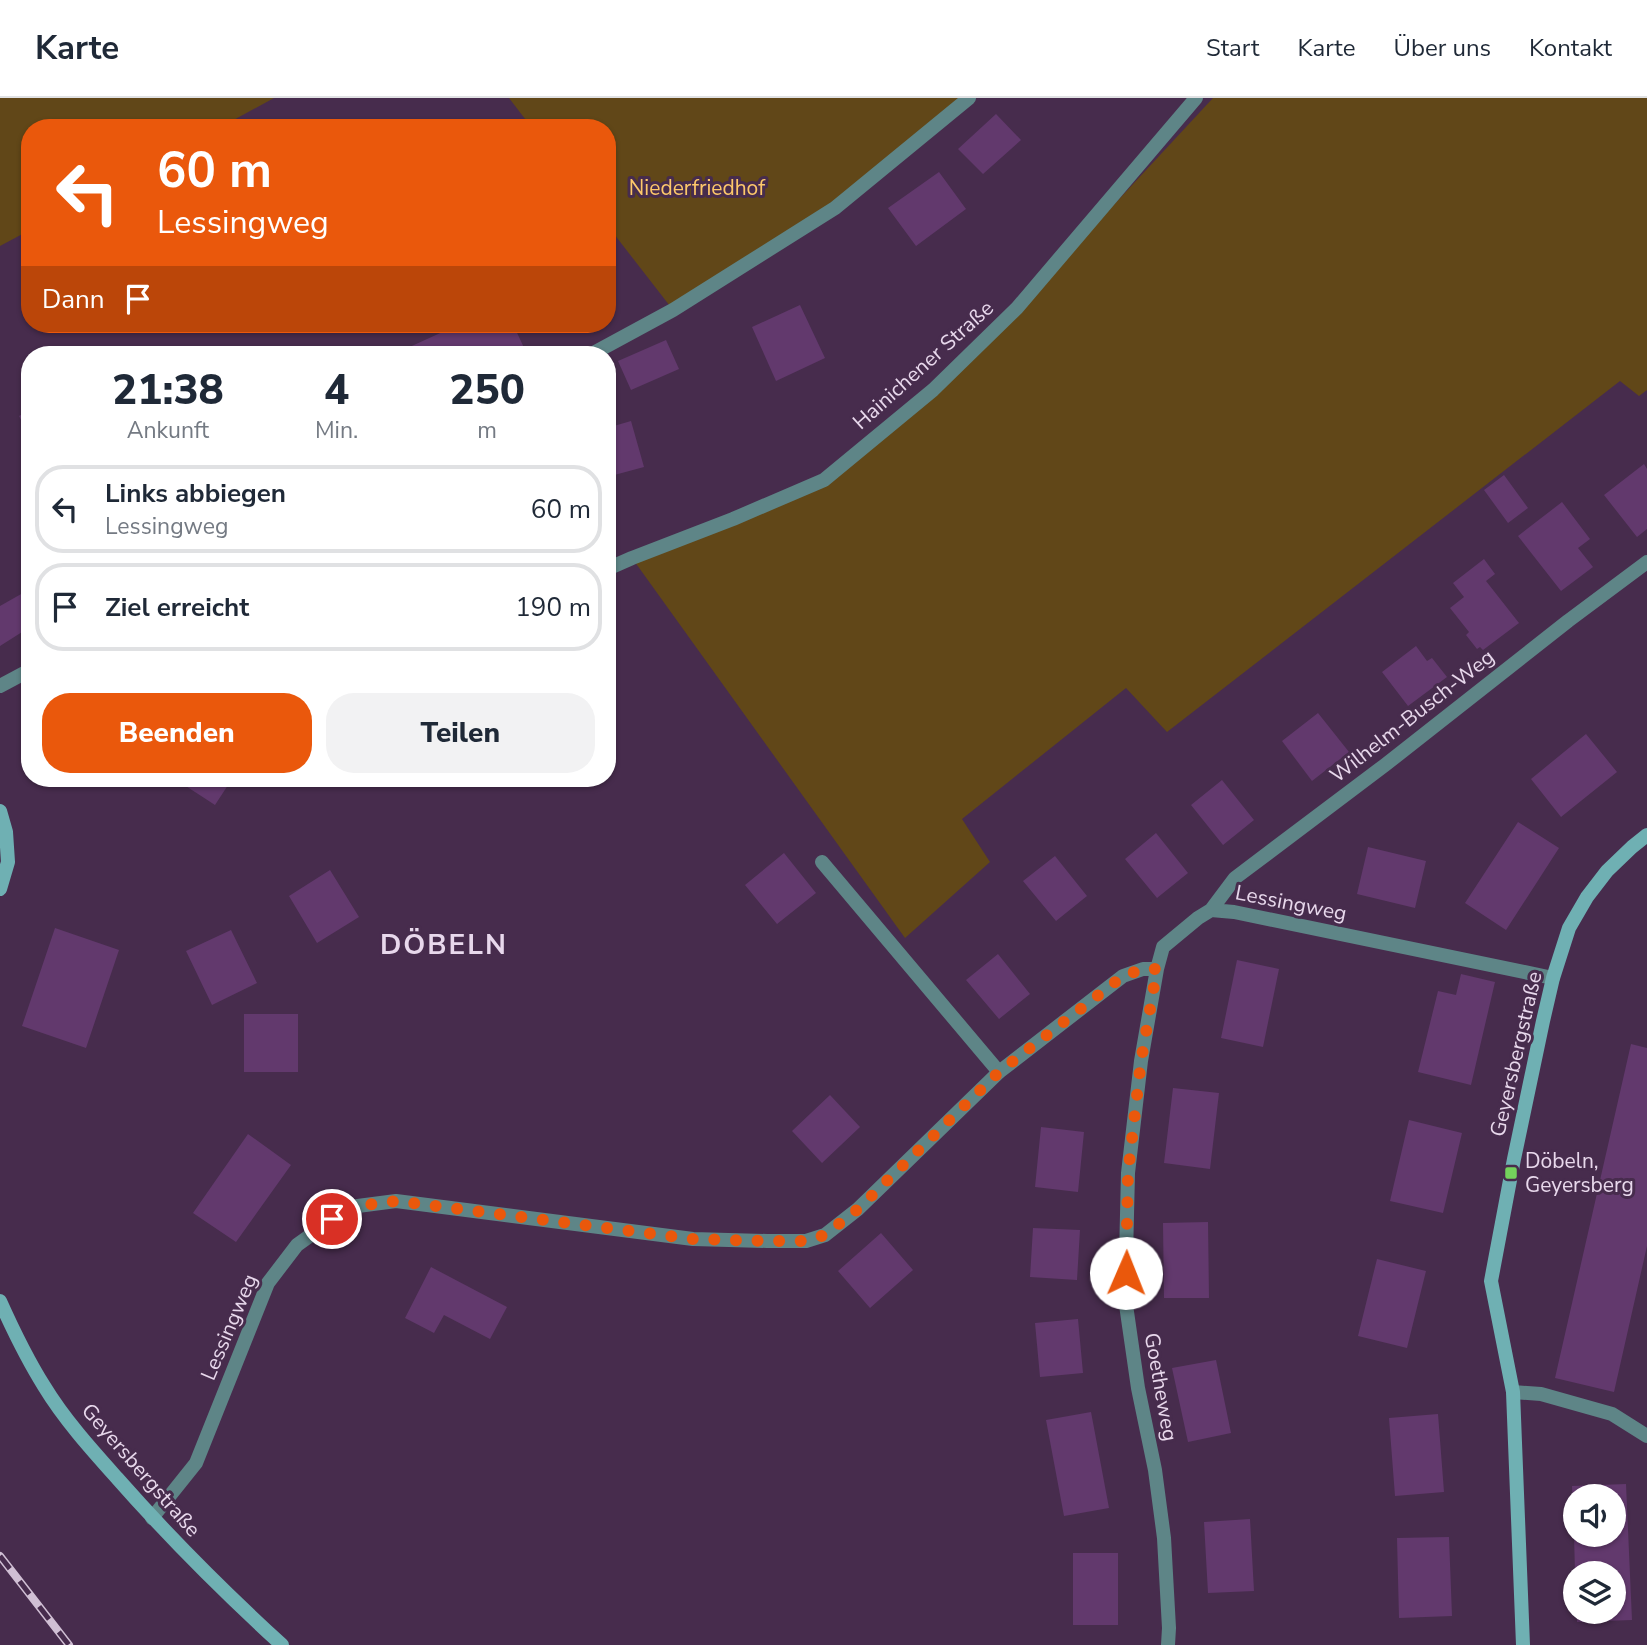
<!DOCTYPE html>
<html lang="de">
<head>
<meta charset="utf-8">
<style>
	:root { --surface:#fff; --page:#f2f2f3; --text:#1f2937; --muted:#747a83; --line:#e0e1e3; --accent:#ea580c }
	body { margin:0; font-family:"Nunito Sans",sans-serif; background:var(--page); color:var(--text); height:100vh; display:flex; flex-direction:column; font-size:26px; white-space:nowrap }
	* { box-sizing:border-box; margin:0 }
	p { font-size:23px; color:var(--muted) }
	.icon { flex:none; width:38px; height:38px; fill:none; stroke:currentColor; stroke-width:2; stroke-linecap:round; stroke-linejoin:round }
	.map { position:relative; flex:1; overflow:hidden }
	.details { position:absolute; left:21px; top:248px; width:595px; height:441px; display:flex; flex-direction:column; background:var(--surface); border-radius:28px; box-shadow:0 2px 5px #0004 }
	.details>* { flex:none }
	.guide { position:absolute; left:21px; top:21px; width:595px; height:214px; border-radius:28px; box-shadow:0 2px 5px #0004; background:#ea580c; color:#fff; overflow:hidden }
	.buttons { position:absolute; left:1563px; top:1386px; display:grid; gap:14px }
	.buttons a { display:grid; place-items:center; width:63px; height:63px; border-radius:50%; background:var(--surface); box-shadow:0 2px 5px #0004; font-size:35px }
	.pin { position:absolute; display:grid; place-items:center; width:60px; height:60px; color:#fff; margin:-30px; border:4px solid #fff; border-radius:50%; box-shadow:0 2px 7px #0007 }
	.me { position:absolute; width:77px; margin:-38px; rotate:1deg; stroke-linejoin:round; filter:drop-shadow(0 0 5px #0008) }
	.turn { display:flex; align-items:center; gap:24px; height:147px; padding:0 21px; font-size:32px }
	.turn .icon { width:91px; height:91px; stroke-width:2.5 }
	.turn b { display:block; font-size:49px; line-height:60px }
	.then { display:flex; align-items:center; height:66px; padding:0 21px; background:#0003; gap:14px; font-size:26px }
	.eta { display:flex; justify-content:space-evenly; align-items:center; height:119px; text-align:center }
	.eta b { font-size:42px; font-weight:800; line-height:49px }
	.primary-button { display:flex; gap:14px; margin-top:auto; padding:14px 21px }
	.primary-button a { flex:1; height:80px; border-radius:28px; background:var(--accent); color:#fff; font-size:28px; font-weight:800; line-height:80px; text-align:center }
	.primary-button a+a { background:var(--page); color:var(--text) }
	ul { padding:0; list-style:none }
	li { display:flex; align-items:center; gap:21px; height:88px; margin:0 14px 10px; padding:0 7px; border:4px solid var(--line); border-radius:28px }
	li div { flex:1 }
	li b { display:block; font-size:26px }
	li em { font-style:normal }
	header { display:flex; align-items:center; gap:42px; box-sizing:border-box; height:98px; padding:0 35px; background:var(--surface); border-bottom:2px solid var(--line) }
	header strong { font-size:33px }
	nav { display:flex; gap:38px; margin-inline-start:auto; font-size:24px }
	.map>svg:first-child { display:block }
</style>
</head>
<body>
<header>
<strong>Karte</strong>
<nav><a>Start</a><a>Karte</a><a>Über uns</a><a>Kontakt</a></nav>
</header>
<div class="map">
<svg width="1647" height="1547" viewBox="0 0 1647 1547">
	<rect width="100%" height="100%" fill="#472c4d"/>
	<path fill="#614718" d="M0 0H274L219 30H30V132L0 148Z
		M509 0H969L835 110 673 212 607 127V30H532Z
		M1213 0H1647V292L1639 298 1620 283 1167 634 1126 590 962 721 990 764 905 840 632 460 824 382 1017 211Z"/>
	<path fill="#62396d" d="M996 16 1021 42 983 76 958 51Z
		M939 74 966 111 916 148 888 110Z
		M800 207 825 260 776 283 752 229Z
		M460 226H513L525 252 513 257H392Z
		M666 242 679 271 631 292 618 263Z
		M30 312V339L19 318Z
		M631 323 644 369 607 379V330Z
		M1644 366 1647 371V431L1637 439 1604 397Z
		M1504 377 1528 410 1508 425 1484 392Z
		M1562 404 1590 441 1578 450 1593 469 1561 493 1518 438Z
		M1484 461 1495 476 1486 483 1519 525 1483 552 1480 549 1477 551 1466 537 1469 534 1450 510 1464 499 1453 485Z
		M30 491V529L0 548V508Z
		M1416 548 1427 563 1432 560 1447 579 1408 608 1382 574Z
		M1318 615 1349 654 1312 683 1282 643Z
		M1586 636 1617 674 1561 719 1531 681Z
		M175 681H232L215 707Z
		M1222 682 1254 722 1223 747 1191 707Z
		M1518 724 1559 750 1506 832 1465 805Z
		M1156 735 1188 775 1157 800 1125 761Z
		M1368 749 1426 763 1415 810 1357 796Z
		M784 755 816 795 777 826 745 787Z
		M1055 758 1087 798 1056 823 1023 783Z
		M330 772 359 819 317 845 289 798Z
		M55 830 119 852 86 950 22 928Z
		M231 832 257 885 212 907 186 853Z
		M998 856 1030 896 999 921 966 882Z
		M1237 862 1279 871 1263 949 1221 940Z
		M1461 876 1495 884 1471 987 1418 974 1438 893 1456 897Z
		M244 916H298V974H244Z
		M1631 946 1647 950V1148L1614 1294 1555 1280Z
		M1173 990 1219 995 1210 1071 1164 1065Z
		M830 997 860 1029 822 1065 792 1033Z
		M1409 1022 1462 1035 1443 1115 1390 1103Z
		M1041 1029 1084 1034 1078 1094 1035 1089Z
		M248 1036 291 1067 236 1144 193 1115Z
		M1208 1124 1209 1200H1164L1163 1125Z
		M1033 1130 1080 1132 1077 1182 1030 1179Z
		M881 1135 913 1172 870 1210 838 1173Z
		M1377 1161 1426 1173 1407 1250 1358 1238Z
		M431 1169 507 1209 490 1241 444 1217 434 1235 405 1220Z
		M1078 1221 1083 1275 1040 1279 1035 1225Z
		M1216 1262 1231 1335 1188 1344 1172 1270Z
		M1091 1314 1109 1410 1064 1418 1046 1322Z
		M1438 1316 1444 1394 1395 1398 1389 1320Z
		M1626 1386 1632 1522 1577 1524V1514H1614V1475H1575L1574 1437H1614V1398H1575V1410H1573L1572 1388Z
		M1250 1421 1254 1493 1208 1495 1204 1424Z
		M1449 1439 1452 1518 1399 1520 1397 1440Z
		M1073 1455H1118V1527H1073Z"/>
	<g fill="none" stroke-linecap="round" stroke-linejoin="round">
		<path stroke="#5e8587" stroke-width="14" d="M822 764 999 974
			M1513 1294 1541 1296 1612 1316 1647 1338"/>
		<path stroke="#5e8587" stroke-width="14" d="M590 257 673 212 835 110 969 0
			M607 471 632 460 733 421 824 382 933 292 1017 210 1196 0
			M0 588 30 572
			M1211 812 1235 780 1385 667 1568 523 1647 464
			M1157 871 1141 963 1128 1075 1125 1200 1138 1290 1155 1372 1164 1440 1169 1530 1168 1547
			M152 1420 196 1365 268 1185 297 1147 350 1109 396 1103 693 1141 767 1143H806L825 1137 858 1111 999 974 1123 878 1143 871H1157L1163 849 1198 820 1211 812 1234 814 1553 880"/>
		<path stroke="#6fb0b3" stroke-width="14" d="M0 713 6 734 8 764 0 791
			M0 1203C13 1232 27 1261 44 1288 64 1321 91 1351 117 1380 169 1439 224 1494 282 1547
			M1523 1547 1513 1294 1491 1183 1514 1061 1543 923 1553 880 1569 830 1587 799 1607 773 1632 749 1647 737"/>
		<g stroke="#d0bfd4" stroke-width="8">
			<path id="rail" d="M0 1458 69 1547"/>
		</g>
		<use href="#rail" stroke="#472c4d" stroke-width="5" stroke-dasharray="16" stroke-linecap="butt"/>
	</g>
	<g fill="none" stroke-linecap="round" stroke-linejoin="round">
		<path stroke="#ea580c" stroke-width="12" stroke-dasharray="0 21.6" d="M332 1121 350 1109 396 1103 693 1141 767 1143H806L825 1137 858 1111 999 974 1123 878 1143 871H1157L1141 963 1128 1075 1126 1175"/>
	</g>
	<rect fill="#74d25c" stroke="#472c4d" stroke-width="2.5" x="1504" y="1068" width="14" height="14" rx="3.5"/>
	<g text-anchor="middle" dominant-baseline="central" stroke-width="6" stroke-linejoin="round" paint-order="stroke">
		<g font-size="21" fill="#fdc86a" stroke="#472c4d">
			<text x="697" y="90">Niederfriedhof</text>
		</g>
		<g font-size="21" fill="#e8d8ec" stroke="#472c4d">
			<text transform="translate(923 267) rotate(-42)">Hainichener Straße</text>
			<text transform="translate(1412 618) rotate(-38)">Wilhelm-Busch-Weg</text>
			<text transform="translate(1291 805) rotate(11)">Lessingweg</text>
			<text transform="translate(1516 956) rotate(-77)">Geyersbergstraße</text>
			<text transform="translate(229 1229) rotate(-67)">Lessingweg</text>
			<text transform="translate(1161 1289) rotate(80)">Goetheweg</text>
			<text transform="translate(141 1372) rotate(49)">Geyersbergstraße</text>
		</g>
		<g font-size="21" fill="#e8d8ec" stroke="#472c4d" text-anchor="start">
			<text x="1525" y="1063">Döbeln,<tspan x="1525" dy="24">Geyersberg</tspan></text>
		</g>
		<g font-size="28" font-weight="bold" letter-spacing="2" fill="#e8d8ec" stroke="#472c4d">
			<text x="444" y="847">DÖBELN</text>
		</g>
	</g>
</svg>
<div class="buttons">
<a><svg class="icon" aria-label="sound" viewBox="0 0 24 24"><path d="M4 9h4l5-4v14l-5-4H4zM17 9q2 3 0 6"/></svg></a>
<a><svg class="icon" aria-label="layers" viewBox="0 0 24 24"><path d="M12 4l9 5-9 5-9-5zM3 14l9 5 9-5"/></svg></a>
</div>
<div class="pin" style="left:332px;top:1121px;background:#d93025"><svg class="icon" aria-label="arrive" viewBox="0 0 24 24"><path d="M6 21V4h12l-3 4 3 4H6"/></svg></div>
<svg class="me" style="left:1126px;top:1175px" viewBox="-20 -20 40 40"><circle r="19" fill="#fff"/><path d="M0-13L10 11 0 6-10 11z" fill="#ea580c"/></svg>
<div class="guide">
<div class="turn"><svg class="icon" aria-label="left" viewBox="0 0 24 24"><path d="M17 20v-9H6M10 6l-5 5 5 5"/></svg><div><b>60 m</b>Lessingweg</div></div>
<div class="then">Dann<svg class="icon" aria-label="arrive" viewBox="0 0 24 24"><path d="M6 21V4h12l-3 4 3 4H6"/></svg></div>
</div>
<section class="details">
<div class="eta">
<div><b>21:38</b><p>Ankunft</p></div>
<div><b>4</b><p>Min.</p></div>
<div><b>250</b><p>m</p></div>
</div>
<ul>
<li><svg class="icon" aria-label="left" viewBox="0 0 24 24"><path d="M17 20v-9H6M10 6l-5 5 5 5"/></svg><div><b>Links abbiegen</b><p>Lessingweg</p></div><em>60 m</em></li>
<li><svg class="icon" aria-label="arrive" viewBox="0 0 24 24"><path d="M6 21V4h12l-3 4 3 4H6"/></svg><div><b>Ziel erreicht</b></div><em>190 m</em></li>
</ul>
<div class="primary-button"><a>Beenden</a><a>Teilen</a></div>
</section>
</div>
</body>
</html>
